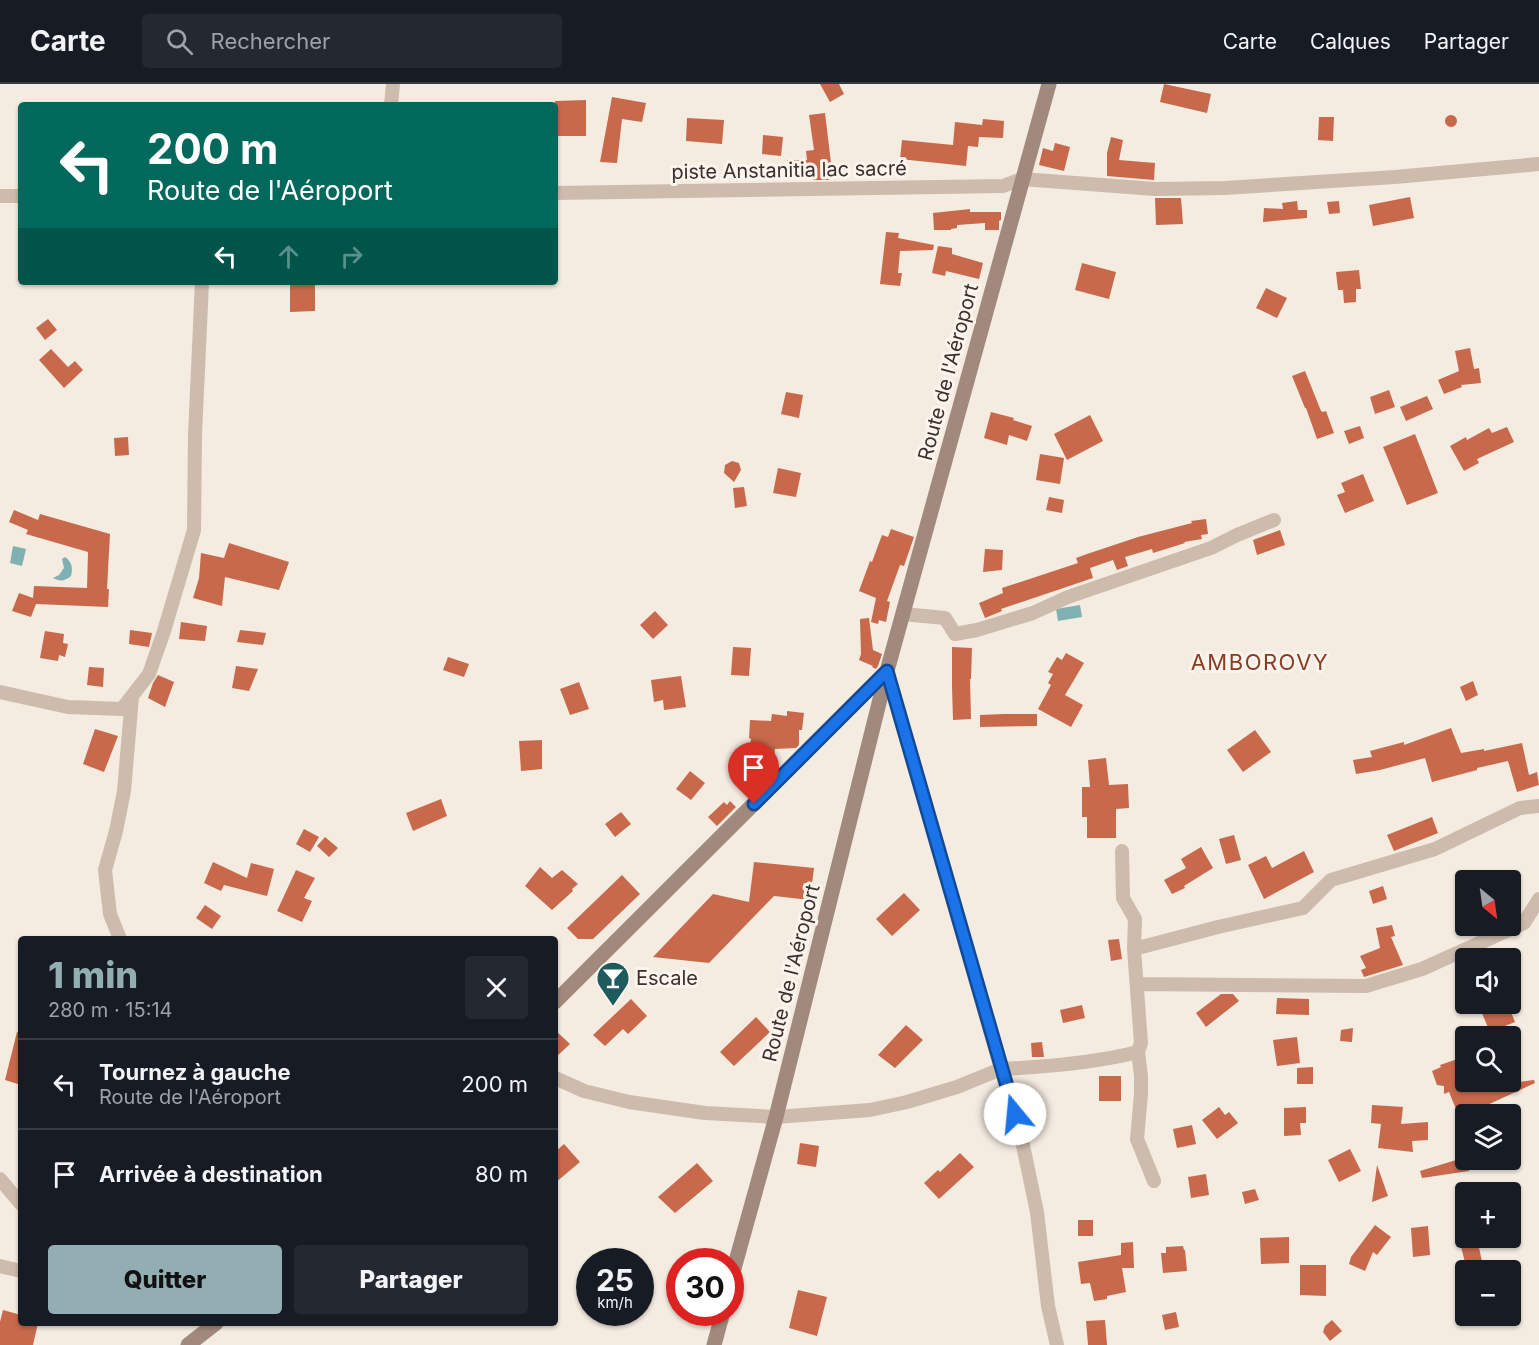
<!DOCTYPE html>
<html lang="fr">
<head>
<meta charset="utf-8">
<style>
	:root { --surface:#171b24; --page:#242831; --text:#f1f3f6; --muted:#9ea1a6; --line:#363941; --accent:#92aeb2 }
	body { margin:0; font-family:Inter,sans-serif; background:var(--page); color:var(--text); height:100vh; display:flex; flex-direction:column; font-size:22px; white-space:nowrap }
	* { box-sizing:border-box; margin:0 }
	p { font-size:20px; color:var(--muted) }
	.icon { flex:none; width:33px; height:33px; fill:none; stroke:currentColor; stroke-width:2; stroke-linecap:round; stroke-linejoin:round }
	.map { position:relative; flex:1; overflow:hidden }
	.side { position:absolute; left:18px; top:852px; width:540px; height:390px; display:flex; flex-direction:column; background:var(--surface); border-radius:6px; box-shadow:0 2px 4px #0004 }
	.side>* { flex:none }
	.guide { position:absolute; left:18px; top:18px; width:540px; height:183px; border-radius:6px; box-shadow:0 2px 4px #0004; background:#00695c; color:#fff; overflow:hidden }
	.needle { width:39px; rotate:151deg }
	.fabs { position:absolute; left:1455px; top:786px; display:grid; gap:12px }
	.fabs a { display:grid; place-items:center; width:66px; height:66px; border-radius:6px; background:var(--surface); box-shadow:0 2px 4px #0004; font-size:30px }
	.speed { position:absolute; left:576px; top:1164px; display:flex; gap:12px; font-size:30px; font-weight:700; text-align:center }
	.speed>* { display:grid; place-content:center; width:78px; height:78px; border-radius:50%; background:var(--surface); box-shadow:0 2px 4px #0004; line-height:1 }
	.speed small { font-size:15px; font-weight:400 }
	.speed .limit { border:9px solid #d22; background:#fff; color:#111 }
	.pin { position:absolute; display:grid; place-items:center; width:51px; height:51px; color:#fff; margin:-62px -26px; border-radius:50% 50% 50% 0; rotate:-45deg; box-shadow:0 0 6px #0007 }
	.pin .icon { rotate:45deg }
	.me { position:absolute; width:66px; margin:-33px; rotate:343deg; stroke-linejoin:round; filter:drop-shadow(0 0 4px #0008) }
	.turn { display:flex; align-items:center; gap:21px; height:126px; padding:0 30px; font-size:27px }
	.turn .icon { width:78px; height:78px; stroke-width:2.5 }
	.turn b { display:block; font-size:42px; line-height:51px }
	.lanes { display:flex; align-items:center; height:57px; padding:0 30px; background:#0003; justify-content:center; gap:30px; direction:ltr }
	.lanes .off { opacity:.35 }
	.round { display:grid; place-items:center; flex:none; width:63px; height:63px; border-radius:6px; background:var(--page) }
	.head { display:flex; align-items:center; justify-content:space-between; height:102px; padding:0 30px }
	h1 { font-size:36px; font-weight:800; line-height:45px; color:var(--accent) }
	.action { display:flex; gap:12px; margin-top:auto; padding:12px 30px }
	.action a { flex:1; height:69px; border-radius:6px; background:var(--accent); color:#111; font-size:24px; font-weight:800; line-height:69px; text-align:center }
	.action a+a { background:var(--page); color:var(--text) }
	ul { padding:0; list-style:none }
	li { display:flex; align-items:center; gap:18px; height:90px; padding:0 30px; border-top:2px solid var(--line) }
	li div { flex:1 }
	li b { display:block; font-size:22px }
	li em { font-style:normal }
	header { display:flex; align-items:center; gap:36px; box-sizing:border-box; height:84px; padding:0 30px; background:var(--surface); border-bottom:2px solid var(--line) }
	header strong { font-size:28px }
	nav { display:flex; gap:33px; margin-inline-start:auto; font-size:21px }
	.search { width:420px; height:54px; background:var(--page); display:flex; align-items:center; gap:15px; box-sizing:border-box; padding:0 21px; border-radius:6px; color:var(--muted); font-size:22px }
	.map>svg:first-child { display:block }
</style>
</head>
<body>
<header>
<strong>Carte</strong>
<div class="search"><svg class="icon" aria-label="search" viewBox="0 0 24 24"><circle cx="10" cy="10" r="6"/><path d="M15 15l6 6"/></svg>Rechercher</div>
<nav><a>Carte</a><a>Calques</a><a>Partager</a></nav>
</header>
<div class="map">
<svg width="1539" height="1261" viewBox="0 0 1539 1261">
	<rect width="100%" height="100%" fill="#f4ebe1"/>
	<path fill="#7fb0b2" d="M13 462 26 465 22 482 10 479Z
		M65 473C72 478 73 484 71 492 65 497 60 498 53 494L59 491 64 484 62 475Z
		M1080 521 1082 533 1058 537 1056 525Z"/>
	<path fill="#c8694b" d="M820 0H839L844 10 830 18Z
		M1164 0 1211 10 1207 29 1160 18Z
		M612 13 646 19 642 38 622 35 617 79 600 78Z
		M586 16V52H555V17Z
		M825 29 831 79 828 80 829 96H813L812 91 787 92V76H807L806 67 814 66 809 31Z
		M1445 37a6 6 0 1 1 12 0a6 6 0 1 1-12 0Z
		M1319 33H1334L1333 57 1318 56Z
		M687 34 724 36 722 60 686 57Z
		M983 35 1004 37 1003 54 979 53 978 63 968 62 966 82 900 75 902 56 953 61 955 38 982 41Z
		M763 51 783 53 781 72 762 70Z
		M1111 53 1123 56 1119 76 1155 79 1154 96 1107 92V69Z
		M1055 59 1070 63 1064 87 1039 81 1043 64 1053 67Z
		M1410 113 1414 134 1373 142 1369 121Z
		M1155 114H1181L1183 140 1156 141Z
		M1297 117 1298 126H1307V134L1263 138 1264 124 1283 125 1282 119Z
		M1339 117 1340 129 1329 130 1327 118Z
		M970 125V128H1001V136L999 137V146H985V139L957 141V144L951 145V146H934L933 129Z
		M886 148 899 149 898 154 934 161 933 166 900 167 898 189H902L900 202 880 200Z
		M938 162 952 164V170L983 179 979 195 946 187 945 192 932 189Z
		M1082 179 1116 188 1109 215 1075 206Z
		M1359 186 1361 205H1356V218L1344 219 1343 206H1338L1336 188Z
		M290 198H315V227L290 228Z
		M1266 204 1287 214 1277 234 1256 224Z
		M48 235 57 246 45 256 36 244Z
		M1470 264 1474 285 1479 284 1481 299 1461 301 1462 303 1444 310 1438 296 1459 287 1455 267Z
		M51 265 68 283 75 277 83 286 64 304 39 276Z
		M1305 287 1321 327 1323 328 1326 327 1334 349 1317 355 1306 324H1305L1292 292Z
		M1389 306 1395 323 1375 330 1370 313Z
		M786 308 803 311 799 334 781 330Z
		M1427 312 1433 325 1406 337 1400 323Z
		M991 328 1014 334 1013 336 1032 342 1027 357 1009 351 1007 361 984 354Z
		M1090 331 1103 357 1067 376 1054 350Z
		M1360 342 1364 354 1349 360 1344 347Z
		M1507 343 1514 358 1477 375 1479 379 1464 387 1450 362 1466 353 1467 356 1489 344 1492 349Z
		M1415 350 1438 409 1407 421 1383 363Z
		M128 353 129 371 115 372 114 354Z
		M1040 370 1064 374 1060 400 1036 396Z
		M732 377 739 379 741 386 734 398 724 389 725 381Z
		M778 384 801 389 796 413 773 409Z
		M1363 390 1374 417 1345 429 1337 411 1345 408 1341 399Z
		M744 403 747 422 735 424 733 404Z
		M1049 413 1064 416 1062 429 1046 426Z
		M14 426 38 436 40 430 110 450 107 505H109L108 523 36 520 31 533 12 527 19 509 33 514 34 502 87 504 88 468 26 450 28 446 9 438Z
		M1206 435 1208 450 1201 451 1202 455 1184 458 1185 459 1153 469 1152 465 1125 473 1128 482 1117 486 1113 476 1090 484 1093 494 1001 525 1002 527 985 534 979 519 1003 509 1002 504 1078 479 1076 474 1087 470 1138 453 1192 439 1191 437Z
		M891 445 914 453 904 482 900 481 887 517 890 518 886 538 879 536 878 540 871 538 876 514 859 507 870 477 872 478 882 451 888 453Z
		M1280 446 1285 461 1257 471 1253 456Z
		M229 459 289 478 279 506 225 493 222 522 193 514 199 494 201 469 224 474Z
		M985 465 1003 466 1002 486 983 488Z
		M655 527 668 541 653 555 640 541Z
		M869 534 873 566 882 570 878 582 876 585 872 583 873 582 859 576 861 570 860 535Z
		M181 538 207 542 205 557 179 555Z
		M130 546 152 549 149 563 129 560Z
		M240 546 266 549 263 561 237 558Z
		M45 547 64 550 63 559 68 560 65 573 59 571 58 577 40 574Z
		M733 563 751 564 749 592 731 591Z
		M952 563 972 564 971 595H970L971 635 953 636 952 603Z
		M1066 569 1084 579 1065 611 1083 621 1071 643 1038 625 1051 601 1048 599 1053 590 1048 588 1057 573 1062 576Z
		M448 573 469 580 464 593 443 586Z
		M236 582 258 585 249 607 232 604Z
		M89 583 104 584 103 603 87 601Z
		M158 591 174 598 165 623 148 614 153 599Z
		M681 592 686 623 664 626 663 616 654 618 651 596Z
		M1473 597 1478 611 1466 617 1460 603Z
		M579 598 589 625 570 631 560 605Z
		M787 627 804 629 802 646H799V661L796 664 775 665 772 688 764 696 745 693 751 655 749 654 750 636 771 637 772 630 787 632Z
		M1004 630H1037V642L980 643V631Z
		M1451 644 1461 669 1484 665V667L1522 659 1529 691 1537 688 1539 701 1517 708 1508 677 1477 684V686L1432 698 1425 674 1380 686 1356 690 1353 676 1372 673 1370 667 1404 658V661Z
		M95 645 118 652 104 688 83 680Z
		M1255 646 1271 668 1243 688 1227 666Z
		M542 656V685L521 687 519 657Z
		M1106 674 1109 701 1128 700 1129 724 1116 725V754H1087V733H1082V703H1090L1088 676Z
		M690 687 705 699 691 716 676 705Z
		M441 715 447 732 413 747 406 729Z
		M730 717 736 723 717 742 708 733 724 718 727 721Z
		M621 728 631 740 615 753 605 740Z
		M1432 733 1438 749 1394 767 1387 751Z
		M304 745 319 753 310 768 296 760Z
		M1234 751 1241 776 1226 780 1219 755Z
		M325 753 338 764 329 773 317 762Z
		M1201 763 1213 784 1184 802 1185 804 1172 810 1164 796 1186 784 1181 775Z
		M1304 767 1314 788 1264 815 1248 781 1266 772 1272 784Z
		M213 778 247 794 251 779 274 785 267 812 224 801 221 807 204 799Z
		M754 778 814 784 810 816 774 812 709 879 653 873 713 810 749 818Z
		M540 783 552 794 562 786 578 800 572 805 573 807 552 826 525 802Z
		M296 786 315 794 304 814 312 817 302 838 277 827Z
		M622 791 640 810 593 855H578L567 844Z
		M1383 802 1387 815 1373 820 1369 807Z
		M904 809 920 826 892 852 876 835Z
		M205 821 221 832 212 845 196 834Z
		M1392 841 1395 852 1391 853 1403 881 1364 893 1361 886 1366 884 1360 872 1380 864 1376 844Z
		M1119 855 1122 875 1111 877 1108 856Z
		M1221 910H1233L1239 917 1206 943 1196 929Z
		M1277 914 1309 915V931L1276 930Z
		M631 915 647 932 628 950 623 945 605 962 593 951Z
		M1478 920H1508L1515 938 1490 948Z
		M1082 921 1085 934 1063 939 1060 926Z
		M756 933 770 948 734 982 720 968Z
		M906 941 923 956 895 984 878 971Z
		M1353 944 1352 958 1340 957 1341 946Z
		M555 946 570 960 555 974Z
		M17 948 21 949V1001L5 996Z
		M1297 953 1300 979 1277 982 1273 956Z
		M1042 958 1044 973H1032L1031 959Z
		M1466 972V1004L1480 998H1495L1497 1001 1534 996 1535 999 1474 1027 1475 1030H1458L1449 1008 1444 1010V1002L1437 1001 1432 987 1441 983 1440 981Z
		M1313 983V1000H1297V984Z
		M1099 992H1121V1017H1099Z
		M1372 1021 1403 1023 1401 1040 1428 1038V1056L1412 1057 1413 1068 1378 1064 1381 1040 1371 1039Z
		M1219 1023 1225 1031 1229 1028 1238 1039 1217 1055 1202 1036Z
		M1306 1023V1039H1300L1301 1051 1284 1052V1024Z
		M1192 1041 1196 1060 1177 1064 1173 1045Z
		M800 1059 819 1062 816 1083 797 1080Z
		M564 1060 580 1078 555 1099V1068Z
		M1350 1065 1361 1087 1339 1098 1328 1076Z
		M960 1069 974 1083 939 1115 924 1099 938 1086 940 1088Z
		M1466 1073V1076H1468L1469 1087 1422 1094 1420 1087Z
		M697 1079 713 1097 675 1129 658 1113Z
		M1377 1081 1388 1112 1372 1118Z
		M1206 1090 1209 1111 1191 1114 1188 1093Z
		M1255 1105 1259 1116 1245 1120 1242 1108Z
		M1078 1136H1093V1152H1078Z
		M1375 1141 1391 1153 1377 1171 1373 1168 1365 1187 1349 1180 1351 1173Z
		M1428 1142 1430 1171 1413 1173 1411 1144Z
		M1289 1153V1179L1261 1180 1260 1154Z
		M1477 1155 1484 1186H1467L1460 1159Z
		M1133 1158 1134 1184H1122L1126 1208 1107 1212V1215L1094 1217 1090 1199 1081 1200 1078 1178 1121 1171V1159Z
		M1183 1162 1184 1166H1185L1187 1187 1163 1189 1161 1169H1166V1163Z
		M1300 1181H1326V1212L1300 1211Z
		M798 1206 827 1213 817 1252 789 1244Z
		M3 1226 21 1231V1239H38L33 1261H0V1238Z
		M1176 1228 1179 1243 1165 1246 1162 1231Z
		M1105 1236 1107 1261H1088L1086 1237Z
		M1332 1236 1342 1247 1330 1257 1323 1248 1325 1242Z"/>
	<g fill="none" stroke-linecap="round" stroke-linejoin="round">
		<path stroke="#cdbbac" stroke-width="14" d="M391 21 393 0
			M555 109 1003 102 1022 95 1155 105 1225 104 1395 93 1539 80
			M0 112H21
			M903 530 945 534 955 550 977 546 1033 529 1068 513 1211 464 1237 451 1274 436
			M0 608 68 623 122 625 149 590 164 547 194 446 195 351 202 198
			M1122 767 1123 814 1135 835 1134 865 1141 959 1138 968
			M120 855 110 830 105 786 116 747 124 707 132 613
			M1134 865 1218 843 1303 824 1331 796 1435 765 1520 724 1539 722
			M1137 900 1366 902 1422 885 1524 839 1539 815
			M555 994 584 1007 629 1018 705 1029 776 1033 870 1026 907 1018 957 1003 1001 985 887 587
			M0 1095 21 1120
			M0 1182 21 1187
			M1057 1261 1048 1222 1037 1128 1021 1052 1001 985C1046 983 1094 979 1138 968L1141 992V1010L1137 1055 1154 1097"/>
		<path stroke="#a18a7d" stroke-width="15" d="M555 918 887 587
			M730 1199 776 1033 887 587 1049 0
			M188 1261 216 1239
			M714 1261 723 1228"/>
	</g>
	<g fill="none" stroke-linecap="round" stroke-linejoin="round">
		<g stroke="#114b97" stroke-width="15">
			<path id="route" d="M754 720 887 587 1015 1030"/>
		</g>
		<use href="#route" stroke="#1a73e8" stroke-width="10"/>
	</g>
	<defs>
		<g id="bar-pin" transform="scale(1.725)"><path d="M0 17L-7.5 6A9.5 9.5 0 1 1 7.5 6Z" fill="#1f5a5e" stroke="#fbf5ee"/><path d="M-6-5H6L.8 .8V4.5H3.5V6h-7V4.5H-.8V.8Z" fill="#fff"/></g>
	</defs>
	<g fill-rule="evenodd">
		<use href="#bar-pin" x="613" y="894"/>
	</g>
	<g text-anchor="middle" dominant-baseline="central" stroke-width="6" stroke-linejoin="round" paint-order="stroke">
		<g font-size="20" fill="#3b302b" stroke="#fbf5ee">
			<text transform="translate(789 86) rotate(-1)">piste Anstanitia lac sacré</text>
			<text transform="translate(948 288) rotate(-75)">Route de l'Aéroport</text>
			<text transform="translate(791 889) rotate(-76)">Route de l'Aéroport</text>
		</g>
		<g font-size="20" fill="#3b302b" stroke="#fbf5ee" text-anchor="start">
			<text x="636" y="894">Escale</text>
		</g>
		<g font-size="22" letter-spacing="1.5" fill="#8c3b22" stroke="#fbf5ee">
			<text x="1260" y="578">AMBOROVY</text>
		</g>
	</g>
</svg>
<div class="fabs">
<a><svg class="needle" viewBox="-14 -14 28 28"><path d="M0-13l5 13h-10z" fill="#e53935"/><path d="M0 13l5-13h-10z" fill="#9ea1a6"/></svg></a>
<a><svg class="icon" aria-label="sound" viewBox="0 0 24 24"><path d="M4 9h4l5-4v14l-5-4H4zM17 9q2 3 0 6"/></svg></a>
<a><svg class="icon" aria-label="search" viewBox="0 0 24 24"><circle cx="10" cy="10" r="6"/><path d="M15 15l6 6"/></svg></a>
<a><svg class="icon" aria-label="layers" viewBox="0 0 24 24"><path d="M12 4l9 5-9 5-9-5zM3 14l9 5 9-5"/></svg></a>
<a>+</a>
<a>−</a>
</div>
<div class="speed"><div>25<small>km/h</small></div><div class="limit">30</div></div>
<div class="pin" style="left:754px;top:720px;background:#d93025"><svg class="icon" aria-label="arrive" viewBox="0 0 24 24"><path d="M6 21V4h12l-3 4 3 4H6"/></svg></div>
<svg class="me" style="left:1015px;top:1030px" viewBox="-20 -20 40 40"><circle r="19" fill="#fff"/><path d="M0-13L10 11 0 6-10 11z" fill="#1a73e8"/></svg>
<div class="guide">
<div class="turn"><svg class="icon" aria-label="left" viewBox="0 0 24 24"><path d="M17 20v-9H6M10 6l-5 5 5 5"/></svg><div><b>200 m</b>Route de l'Aéroport</div></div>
<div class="lanes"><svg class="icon" aria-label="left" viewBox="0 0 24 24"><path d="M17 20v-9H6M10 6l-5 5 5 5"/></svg><svg class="icon off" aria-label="ahead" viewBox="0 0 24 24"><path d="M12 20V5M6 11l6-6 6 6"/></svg><svg class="icon off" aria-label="right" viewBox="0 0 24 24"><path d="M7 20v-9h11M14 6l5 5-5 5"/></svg></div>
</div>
<section class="side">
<div class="head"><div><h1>1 min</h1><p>280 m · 15:14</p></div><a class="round"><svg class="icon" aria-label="close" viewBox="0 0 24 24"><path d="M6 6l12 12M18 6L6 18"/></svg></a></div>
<ul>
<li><svg class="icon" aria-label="left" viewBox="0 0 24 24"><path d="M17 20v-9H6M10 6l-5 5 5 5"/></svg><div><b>Tournez à gauche</b><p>Route de l'Aéroport</p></div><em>200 m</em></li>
<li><svg class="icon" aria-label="arrive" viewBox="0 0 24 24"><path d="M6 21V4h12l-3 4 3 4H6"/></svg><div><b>Arrivée à destination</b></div><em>80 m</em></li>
</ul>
<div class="action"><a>Quitter</a><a>Partager</a></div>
</section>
</div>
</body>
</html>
